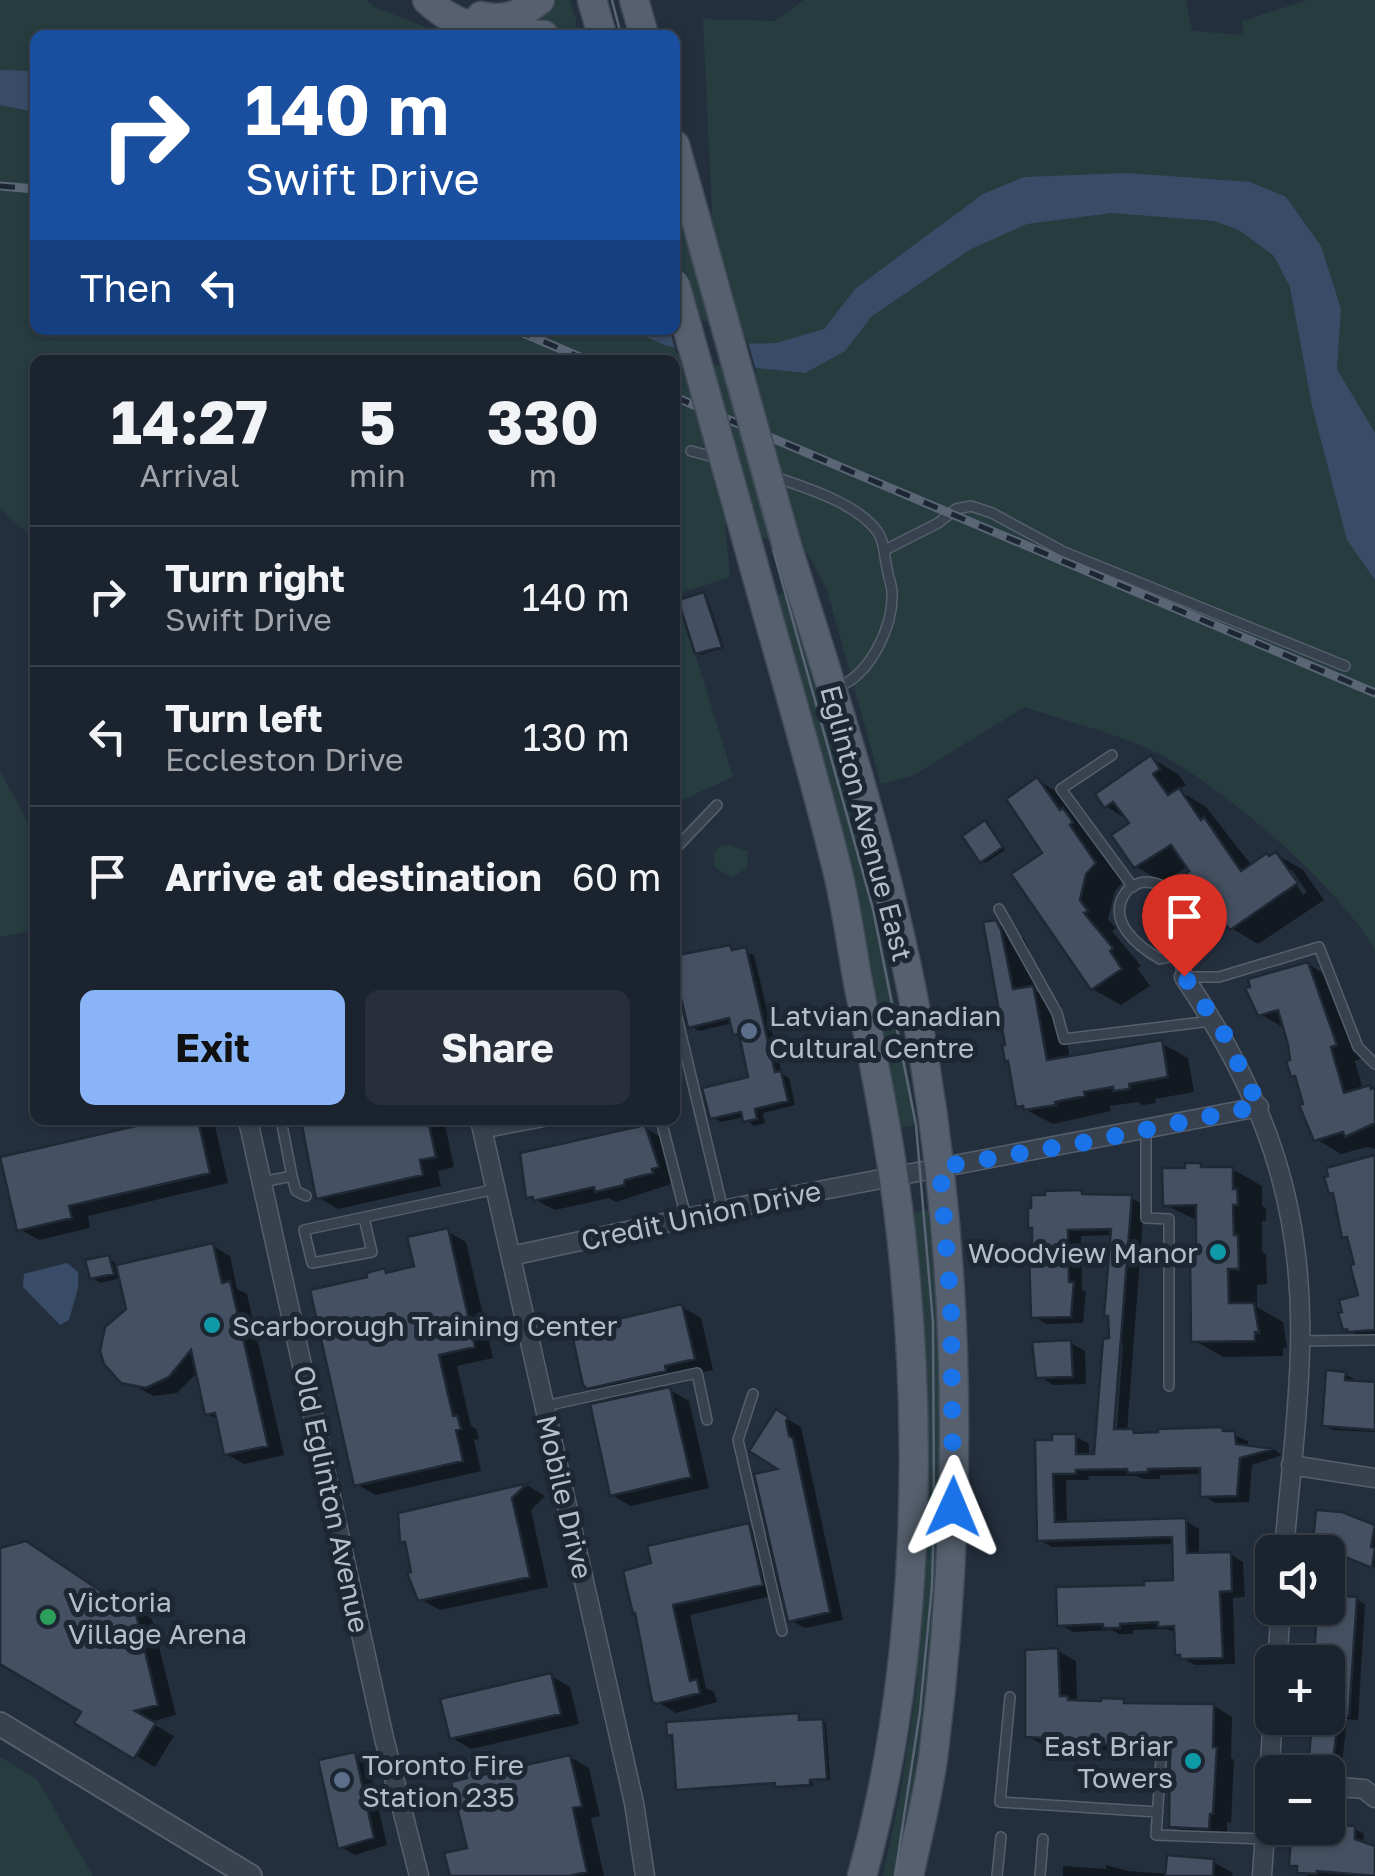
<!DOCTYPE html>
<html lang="en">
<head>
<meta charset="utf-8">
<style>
	:root { --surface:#1b232e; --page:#282f3a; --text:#f1f3f6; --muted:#a0a4aa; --line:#39404a; --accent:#8ab4f8 }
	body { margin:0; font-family:"Golos Text",sans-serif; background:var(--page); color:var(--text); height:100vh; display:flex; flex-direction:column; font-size:38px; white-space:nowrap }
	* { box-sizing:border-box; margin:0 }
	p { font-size:32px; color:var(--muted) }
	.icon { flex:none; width:55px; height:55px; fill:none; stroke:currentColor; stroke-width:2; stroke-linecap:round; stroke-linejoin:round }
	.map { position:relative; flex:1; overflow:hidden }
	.details { position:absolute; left:30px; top:355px; width:650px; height:770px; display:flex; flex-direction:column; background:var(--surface); border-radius:15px; box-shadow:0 2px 8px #0004,0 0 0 2px var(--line) }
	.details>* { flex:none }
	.guide { position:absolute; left:30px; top:30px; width:650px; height:305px; border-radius:15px; box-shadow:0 2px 8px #0004,0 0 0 2px var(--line); background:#1a4fa0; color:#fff; overflow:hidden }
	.tools { position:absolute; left:1255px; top:1535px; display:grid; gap:20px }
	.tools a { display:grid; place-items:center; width:90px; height:90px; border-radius:15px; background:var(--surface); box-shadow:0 2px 8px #0004,0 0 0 2px var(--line); font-size:50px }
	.pin { position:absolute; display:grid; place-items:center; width:85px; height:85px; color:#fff; margin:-102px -42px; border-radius:50% 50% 50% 0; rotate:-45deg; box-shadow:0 0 10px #0007 }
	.pin .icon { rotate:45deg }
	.me { position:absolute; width:110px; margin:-55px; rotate:1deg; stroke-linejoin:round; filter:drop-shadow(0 0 8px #0008) }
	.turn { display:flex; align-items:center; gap:35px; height:210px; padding:0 50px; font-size:45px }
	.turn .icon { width:130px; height:130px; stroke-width:2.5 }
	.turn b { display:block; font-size:70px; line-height:85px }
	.then { display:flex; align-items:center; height:95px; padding:0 50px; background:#0003; gap:20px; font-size:38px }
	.eta { display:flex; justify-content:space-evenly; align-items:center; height:170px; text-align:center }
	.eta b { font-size:60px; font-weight:700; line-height:70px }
	.button { display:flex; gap:20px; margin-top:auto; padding:20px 50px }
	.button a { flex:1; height:115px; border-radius:15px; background:var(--accent); color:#111; font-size:40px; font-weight:700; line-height:115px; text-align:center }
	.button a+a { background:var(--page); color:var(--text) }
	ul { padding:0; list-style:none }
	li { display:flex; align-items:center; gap:30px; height:140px; padding:0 50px; border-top:2px solid var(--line) }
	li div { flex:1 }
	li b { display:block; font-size:38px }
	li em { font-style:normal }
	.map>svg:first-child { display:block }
</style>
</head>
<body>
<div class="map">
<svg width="1375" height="1876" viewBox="0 0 1375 1876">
	<rect width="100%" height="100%" fill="#242f3e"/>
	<path fill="#263c3f" d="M0 0H366L376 8 447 35H35V330H675V202L712 213 703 19 775 21 804 0H1186L1192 31 1244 35 1242 21 1308 0H1375V950C1339 887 1221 784 1155 752 1114 732 1067 722 1025 707L912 776 881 784 827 590 808 554 725 524 730 577 677 594 733 777 675 803V360H35V540L0 509Z
		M548 0H570L576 20V29L506 27Z
		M783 593 786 601 792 599C841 774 889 946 917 1125L899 1128C873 947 821 772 773 596Z
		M0 771 35 835V930L0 937Z
		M728 845 748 851 747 868 731 878 715 867 713 854 719 847Z
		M928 1210C952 1434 939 1657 897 1876H883L900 1796 918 1678 909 1676V1213Z
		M0 1757 37 1779 93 1876H0Z"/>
	<path fill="#394c67" d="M0 70 35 71V112L0 105Z
		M1128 173 1250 182 1286 197 1321 246 1341 309 1337 369 1375 433V580L1347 540 1312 406 1290 287 1274 256 1239 230 1214 221 1112 213 1027 224 971 249 872 316 845 351 805 373 738 366 662 344 631 330H675L740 344 776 343 824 329 856 288 983 194 1024 177Z
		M67 1263 78 1272V1288L69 1320 60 1325 23 1287 24 1274Z"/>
	<path fill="#242f3e" d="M675 308 747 339 757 373 737 371 676 353 670 330H675Z"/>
	<path fill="#0007" fill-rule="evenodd" d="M703 594 707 596 724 648 700 655 697 652Z
		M1151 758 1178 774 1186 785 1178 790 1206 807 1252 866 1276 854 1303 870 1324 900 1258 944 1224 924 1219 909 1206 892 1198 887 1189 866 1162 882 1135 866 1132 823 1106 806ZM1286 870H1292L1307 892 1303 895Z
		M1037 780 1066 797 1124 881 1115 891 1108 919 1116 928 1112 931 1141 966 1137 968 1150 986 1121 1005 1092 989 1046 853Z
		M985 823 1005 850 985 863 982 861Z
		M995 922 1023 938 1028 947 1036 991 1061 1006 1070 1059 1161 1043 1188 1058 1194 1092 1155 1099 1156 1103 1143 1105 1137 1102 1110 1106 1111 1111 1053 1124 1019 1106 1008 1046Z
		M730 947 754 955 782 1074 789 1078 795 1105 763 1113 765 1123 754 1126 745 1117 721 1122 712 1117 751 1079 740 1037 735 1034 733 1023 699 1031 690 1026Z
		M1308 964 1333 979 1361 1059 1355 1061 1363 1090 1375 1086V1149L1367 1147 1341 1154 1316 1139 1299 1079 1293 1076V1061L1286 1029 1260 1014Z
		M173 1120H204L215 1126 228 1183 88 1216 90 1228 39 1240 19 1229Z
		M303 1120H444L454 1167 438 1171 441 1186 338 1209 319 1198Z
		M644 1127 664 1139 677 1178 670 1179 671 1184 616 1202 609 1198 555 1210 528 1196Z
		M1375 1155V1346L1345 1328 1361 1297 1350 1239 1345 1236 1336 1195 1331 1192Z
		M1201 1166 1208 1170 1232 1169 1262 1186V1206L1266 1208V1221H1262V1252L1266 1254 1267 1284 1257 1285V1307L1283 1322 1287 1348H1283V1356L1223 1357 1194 1340 1198 1221 1166 1205 1165 1170Z
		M1082 1192 1088 1196 1131 1198 1144 1205 1127 1432 1139 1435 1222 1430 1248 1441V1448L1273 1449 1282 1455 1252 1465 1249 1502 1216 1503 1202 1495V1474L1160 1475V1479H1143L1137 1476H1088L1089 1480H1066L1067 1525 1186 1521 1199 1529V1555L1230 1554 1243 1562 1245 1597 1233 1598 1235 1664 1195 1665 1182 1658 1177 1633 1166 1629 1133 1630V1634H1119L1112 1630 1073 1632 1060 1624 1147 1587 1176 1582 1174 1544 1052 1547 1039 1540 1037 1443 1075 1436 1089 1444V1457H1097L1111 1341 1113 1235 1081 1236 1082 1290 1086 1292 1083 1323 1046 1324 1033 1316ZM1118 1345H1123L1116 1442H1111Z
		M447 1231 466 1242 493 1358 457 1366 471 1426 476 1429 479 1439 474 1440 481 1471 376 1495 356 1484 370 1279 384 1271 390 1274 417 1268Z
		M213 1246 230 1256 237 1289 247 1294 284 1455 244 1464 226 1454 219 1420 207 1414 198 1372 177 1393 153 1396 113 1373 128 1310 121 1278 101 1283 92 1278 109 1257 119 1267Z
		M682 1307 701 1318 713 1370 683 1376 684 1382 663 1386 689 1401 709 1488 631 1506 612 1495 615 1402 589 1387Z
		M1071 1343 1085 1351 1086 1384 1053 1385 1039 1376Z
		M1345 1374 1354 1379 1353 1383 1375 1384V1432L1333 1430 1324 1425Z
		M777 1413 801 1427 843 1620 805 1628 790 1620 784 1593 690 1615 706 1688 714 1692 717 1702 676 1713 658 1702 638 1614 748 1526 772 1539 784 1470Z
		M528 1486 545 1496 531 1510 548 1587 440 1610 420 1599 408 1544 403 1541 400 1515Z
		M1318 1513 1341 1514 1375 1528V1568L1341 1555 1340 1571 1328 1570V1552H1315Z
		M0 1551 109 1594 152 1619 176 1715 150 1722 174 1736 155 1767 78 1722 84 1711 0 1661Z
		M1356 1599 1365 1604 1358 1720 1347 1719 1342 1764 1321 1763 1312 1758 1314 1718H1328V1695H1331L1334 1663 1317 1657Z
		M1058 1651 1076 1661 1077 1703 1123 1701 1130 1705 1214 1706 1232 1717 1231 1758 1234 1760 1231 1823 1227 1822V1838L1190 1836 1172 1826 1173 1756 1045 1746 1027 1736Z
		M551 1676 570 1687 579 1724 471 1749 452 1738Z
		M798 1715 802 1723H826L830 1780 812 1781 813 1786 781 1788 778 1784 678 1788 672 1736 669 1734Z
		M354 1754 368 1763 387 1845 355 1855 341 1847Z
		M570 1757 589 1768 600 1816 591 1818 604 1876H452L470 1850V1780L480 1771 488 1776Z
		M1355 1829 1364 1834 1363 1844 1375 1849V1876H1308L1292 1864 1306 1839Z
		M1213 1862 1233 1873 1232 1876H1063V1866L1106 1869V1865L1128 1871 1168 1874Z"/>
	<path fill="#455162" stroke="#1f2835" stroke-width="2.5" d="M704 592 722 647 695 654 678 600Z
		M1151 755 1160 769 1153 774 1168 795 1179 788 1201 820 1204 817 1241 871 1267 853 1269 856 1276 852 1298 883 1230 930 1225 924 1222 926 1212 911 1215 909 1200 886 1196 889 1186 873 1189 871 1171 845 1134 868 1111 835 1129 823 1113 802 1104 808 1095 794Z
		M1037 777 1060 810 1063 808 1073 822 1070 825 1096 863 1086 874 1080 900 1088 911 1084 913 1113 948 1110 951 1122 969 1091 990 1011 874 1042 853 1006 799Z
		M985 820 1003 847 980 863 962 836Z
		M996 920 1001 930 1013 989 1033 986 1034 989 1047 1060 1162 1040 1168 1077 1129 1084 1130 1089 1113 1091V1087L1084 1092 1085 1096 1055 1102 1056 1105 1024 1110 1023 1106 1016 1107 1008 1061 1005 1062 1002 1045H1005L983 922Z
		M730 945 732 950 746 947 775 1072 781 1071 788 1101 755 1109 757 1119 743 1122 741 1112 710 1119 702 1088 748 1077 739 1034 733 1035 729 1018 688 1028 675 973V964L680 963 678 955Z
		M1308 962 1337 1045 1331 1047 1344 1093 1370 1085 1371 1089 1375 1087V1123L1345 1137 1343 1132 1314 1141 1299 1105 1303 1104 1295 1076 1291 1077 1286 1061 1290 1060 1288 1045 1278 1010 1258 1016 1245 988 1250 987 1248 979Z
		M162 1120H198L210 1173 69 1206 72 1218 17 1231 0 1157Z
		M301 1120H428L436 1157 420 1160 423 1175 316 1199Z
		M645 1125 659 1167 652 1169 653 1173 625 1180 624 1185 595 1192 594 1187 533 1201V1197L526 1198 520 1153Z
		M1375 1155V1330L1347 1332V1329L1343 1330 1338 1313 1342 1312 1339 1300 1358 1295 1350 1265 1354 1264 1347 1237 1342 1238 1333 1193 1329 1194 1324 1177 1328 1176 1326 1168Z
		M1185 1163H1201V1167H1233V1189H1237L1238 1205H1233L1234 1235H1238L1239 1269H1228L1229 1303H1254L1259 1333 1255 1332V1341L1191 1342 1190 1253H1196V1205L1163 1206 1162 1168H1185Z
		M1082 1190V1194L1132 1195 1114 1429H1133L1134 1433 1158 1432V1429L1222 1427 1223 1431H1235L1236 1444 1274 1449 1240 1458 1237 1496 1200 1497V1468L1148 1469V1472L1128 1473 1127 1469 1076 1470V1474H1053L1055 1522 1186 1518 1187 1553 1231 1552 1232 1591 1220 1592 1223 1658 1180 1659V1655H1175L1174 1626 1158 1627V1622L1120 1624V1628H1103V1624L1057 1626 1056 1587 1144 1585V1581L1173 1580 1172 1537 1037 1541 1035 1440H1052V1434H1076V1454H1094L1103 1339 1109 1338 1108 1316H1104L1111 1229 1068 1230 1069 1282H1074L1071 1317 1031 1318 1029 1253 1032 1252V1228H1028V1208H1031V1195H1045V1191Z
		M448 1228 475 1347 439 1355 453 1416 457 1415 461 1429 456 1430 463 1461 354 1486 310 1290 367 1277 366 1273 385 1268 386 1273 414 1266 407 1237Z
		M213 1243 222 1283 230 1281 268 1446 224 1455 215 1413 205 1415 191 1350 169 1377 146 1388 121 1383 104 1364 100 1351 105 1327 126 1309 116 1265Z
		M109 1255 114 1274 90 1279 85 1260Z
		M682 1304 695 1359 665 1366 666 1371 587 1389 583 1385 571 1330Z
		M1071 1340 1073 1377 1036 1378 1032 1342Z
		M1326 1370 1346 1372 1345 1380 1375 1382V1430L1322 1426Z
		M670 1387 691 1477 610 1496 590 1404Z
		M776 1409 788 1417 786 1421 789 1436 793 1438 830 1612 788 1622 754 1474 777 1469 749 1451Z
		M528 1483 512 1498 530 1577 418 1601 407 1573 411 1572 405 1542 400 1543 398 1513Z
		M1316 1510 1342 1512 1375 1525 1371 1547 1375 1548 1372 1568 1333 1552H1312Z
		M749 1523 763 1585 673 1605 690 1681 697 1679 700 1693 656 1704 652 1701 635 1613 633 1614 623 1571 651 1563 647 1546Z
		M26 1541 104 1593 109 1591 134 1606 158 1705 135 1711 156 1723 134 1759 74 1723 81 1712 0 1664V1548Z
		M1335 1595 1357 1597 1349 1716 1328 1715 1331 1660 1314 1659 1317 1609 1335 1610Z
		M1058 1648 1060 1696H1068V1700L1101 1701V1698L1124 1699V1703L1214 1704 1213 1747H1217L1213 1814H1210L1209 1829 1169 1827 1170 1748 1065 1743V1739L1025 1737V1650Z
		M551 1673 561 1714 450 1739 440 1699Z
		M799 1713V1720L823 1719 827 1779 810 1780V1785L775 1787V1783L676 1790 672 1735 667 1736 666 1722Z
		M1312 1719 1338 1721 1333 1761 1309 1759Z
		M355 1752 374 1838 338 1849 318 1760Z
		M570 1755 582 1806 573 1808 587 1872 569 1876H450L444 1853 467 1848 451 1782 467 1778 465 1771 480 1768 482 1775Z
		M1338 1825 1355 1826V1839L1375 1846V1876L1317 1871V1874L1297 1873V1866H1289L1291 1836 1304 1837V1828L1338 1829Z
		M1167 1855 1214 1859 1213 1876H1165Z"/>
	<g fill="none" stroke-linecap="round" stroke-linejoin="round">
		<g stroke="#565f6c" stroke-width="12">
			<path id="service" d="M691 451 718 458
				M775 477C807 488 856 503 877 531 885 542 884 556 887 568 888 576 891 583 892 591 894 625 871 674 838 687
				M885 550 938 523 956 509 971 506 992 513 1064 552 1345 666
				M1112 755 1061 789 1133 887
				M675 849 717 805
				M999 909 1057 1013 1064 1039 1211 1021
				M1178 955 1160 959C1139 947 1105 921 1126 892 1130 886 1140 882 1146 882 1173 883 1186 906 1184 931 1184 939 1178 946 1178 954 1178 961 1182 970 1184 977H1219L1319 947 1358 1047 1375 1064
				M675 1009 723 1210
				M661 1120 686 1217
				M1146 1130V1218L1169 1219V1386
				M483 1133 551 1120
				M292 1176 296 1191 306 1196
				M262 1182 292 1176 281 1120
				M364 1218 372 1252 312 1263 304 1230 496 1189
				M1300 1341 1375 1340
				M753 1394 738 1440 782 1631
				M545 1406 697 1373 707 1420
				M1010 1697 1000 1802 1158 1812
				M1161 1759 1156 1835 1264 1839
				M997 1876 1001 1837
				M1040 1876 1043 1839"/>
		</g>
		<g stroke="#565f6c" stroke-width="21">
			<path id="minor" d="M1184 977C1264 1095 1304 1203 1300 1347 1299 1416 1289 1484 1284 1552
				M248 1120 384 1738 419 1876
				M480 1120 634 1803 645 1876
				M511 1256 771 1200 1259 1107
				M1291 1465 1375 1478
				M1277 1662 1281 1608
				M1328 1786 1364 1789 1375 1798
				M1262 1876 1273 1718"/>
		</g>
		<g stroke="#565f6c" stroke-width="26">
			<path id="tertiary" d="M0 1724 250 1876"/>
		</g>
		<g stroke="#414a57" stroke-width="31">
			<path id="primary" d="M427 0C461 33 499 32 544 35
				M592 0 602 35
				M634 0 644 35
				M481 16C504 22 522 14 540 0
				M675 145 693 209
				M744 530C775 644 810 758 838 873 846 907 851 942 857 977 872 1054 888 1131 898 1208 925 1424 920 1666 862 1876
				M787 546C841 715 897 887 925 1064 962 1290 962 1522 934 1750 929 1792 918 1834 909 1876"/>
		</g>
		<use href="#service" stroke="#38414e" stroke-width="9"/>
		<use href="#minor" stroke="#38414e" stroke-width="18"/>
		<use href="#tertiary" stroke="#38414e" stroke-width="22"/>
		<use href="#primary" stroke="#56606e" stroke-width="28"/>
		<path stroke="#5a6575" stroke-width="2.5" d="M612 0 621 35
			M675 197 873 909 916 1125 933 1323 934 1511 932 1586 920 1711 895 1876"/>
		<g stroke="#5a6575" stroke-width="9">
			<path id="rail" d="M0 186 35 189
				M516 330 587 360
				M675 397 1375 693"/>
		</g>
		<use href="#rail" stroke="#1d2633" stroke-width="5" stroke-dasharray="15" stroke-linecap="butt"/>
		<g stroke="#414a57" stroke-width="31" stroke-linecap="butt">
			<path id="primary-bridge" d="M693 209 787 546
				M675 284 744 530"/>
		</g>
		<use href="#primary-bridge" stroke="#56606e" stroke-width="28"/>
	</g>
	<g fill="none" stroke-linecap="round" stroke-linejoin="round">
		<path stroke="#1a73e8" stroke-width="18" stroke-dasharray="0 32.4" d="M953 1507 951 1307 940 1167 1087 1142 1259 1106 1224 1034 1184 976"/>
	</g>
	<g fill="#5c6f8a" stroke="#1d2633" stroke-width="4">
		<circle cx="749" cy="1031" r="10"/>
		<circle cx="342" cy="1780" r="10"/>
	</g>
	<g fill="#0f9aa8" stroke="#1d2633" stroke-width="4">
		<circle cx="1218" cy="1252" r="10"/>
		<circle cx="212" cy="1325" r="10"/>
		<circle cx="1193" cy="1761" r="10"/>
	</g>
	<circle fill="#2e9e5b" stroke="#1d2633" stroke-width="4" cx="48" cy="1617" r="10"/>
	<g text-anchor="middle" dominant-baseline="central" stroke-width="10" stroke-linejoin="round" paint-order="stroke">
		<g font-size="28" fill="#b4bcc9" stroke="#1d2633">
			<text transform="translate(867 823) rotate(75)">Eglinton Avenue East</text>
			<text transform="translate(701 1215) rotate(-12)">Credit Union Drive</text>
			<text transform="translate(565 1497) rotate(77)">Mobile Drive</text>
			<text transform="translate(332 1499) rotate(78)">Old Eglinton Avenue</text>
		</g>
		<g font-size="28" fill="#b4bcc9" stroke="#1d2633" text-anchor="start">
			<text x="769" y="1015">Latvian Canadian<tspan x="769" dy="32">Cultural Centre</tspan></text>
			<text x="1198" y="1252" text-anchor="end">Woodview Manor</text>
			<text x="232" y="1325">Scarborough Training Center</text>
			<text x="68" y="1601">Victoria<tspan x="68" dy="32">Village Arena</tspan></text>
			<text x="1173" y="1745" text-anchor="end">East Briar<tspan x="1173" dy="32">Towers</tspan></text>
			<text x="362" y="1764">Toronto Fire<tspan x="362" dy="32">Station 235</tspan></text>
		</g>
	</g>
</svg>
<div class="tools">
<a><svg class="icon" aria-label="sound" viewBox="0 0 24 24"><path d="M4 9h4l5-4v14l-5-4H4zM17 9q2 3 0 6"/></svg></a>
<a>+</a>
<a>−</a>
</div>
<div class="pin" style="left:1184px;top:976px;background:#d93025"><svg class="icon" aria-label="arrive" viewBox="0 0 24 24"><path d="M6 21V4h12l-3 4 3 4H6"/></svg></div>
<svg class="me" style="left:953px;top:1507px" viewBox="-20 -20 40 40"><path d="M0-17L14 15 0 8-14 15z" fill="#1a73e8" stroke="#fff" stroke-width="4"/></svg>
<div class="guide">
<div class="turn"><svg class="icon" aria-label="right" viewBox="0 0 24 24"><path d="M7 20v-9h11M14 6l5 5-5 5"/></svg><div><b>140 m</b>Swift Drive</div></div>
<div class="then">Then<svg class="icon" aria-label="left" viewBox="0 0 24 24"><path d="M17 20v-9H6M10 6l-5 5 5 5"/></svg></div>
</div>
<section class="details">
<div class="eta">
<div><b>14:27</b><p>Arrival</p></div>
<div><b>5</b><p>min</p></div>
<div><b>330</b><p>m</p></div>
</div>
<ul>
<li><svg class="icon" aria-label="right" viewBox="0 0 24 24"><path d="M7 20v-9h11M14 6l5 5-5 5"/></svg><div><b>Turn right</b><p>Swift Drive</p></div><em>140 m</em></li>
<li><svg class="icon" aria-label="left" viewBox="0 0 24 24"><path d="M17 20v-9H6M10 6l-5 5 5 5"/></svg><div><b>Turn left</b><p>Eccleston Drive</p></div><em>130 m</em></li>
<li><svg class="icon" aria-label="arrive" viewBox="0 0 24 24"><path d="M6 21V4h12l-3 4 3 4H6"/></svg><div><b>Arrive at destination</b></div><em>60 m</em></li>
</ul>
<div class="button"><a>Exit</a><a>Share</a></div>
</section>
</div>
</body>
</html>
